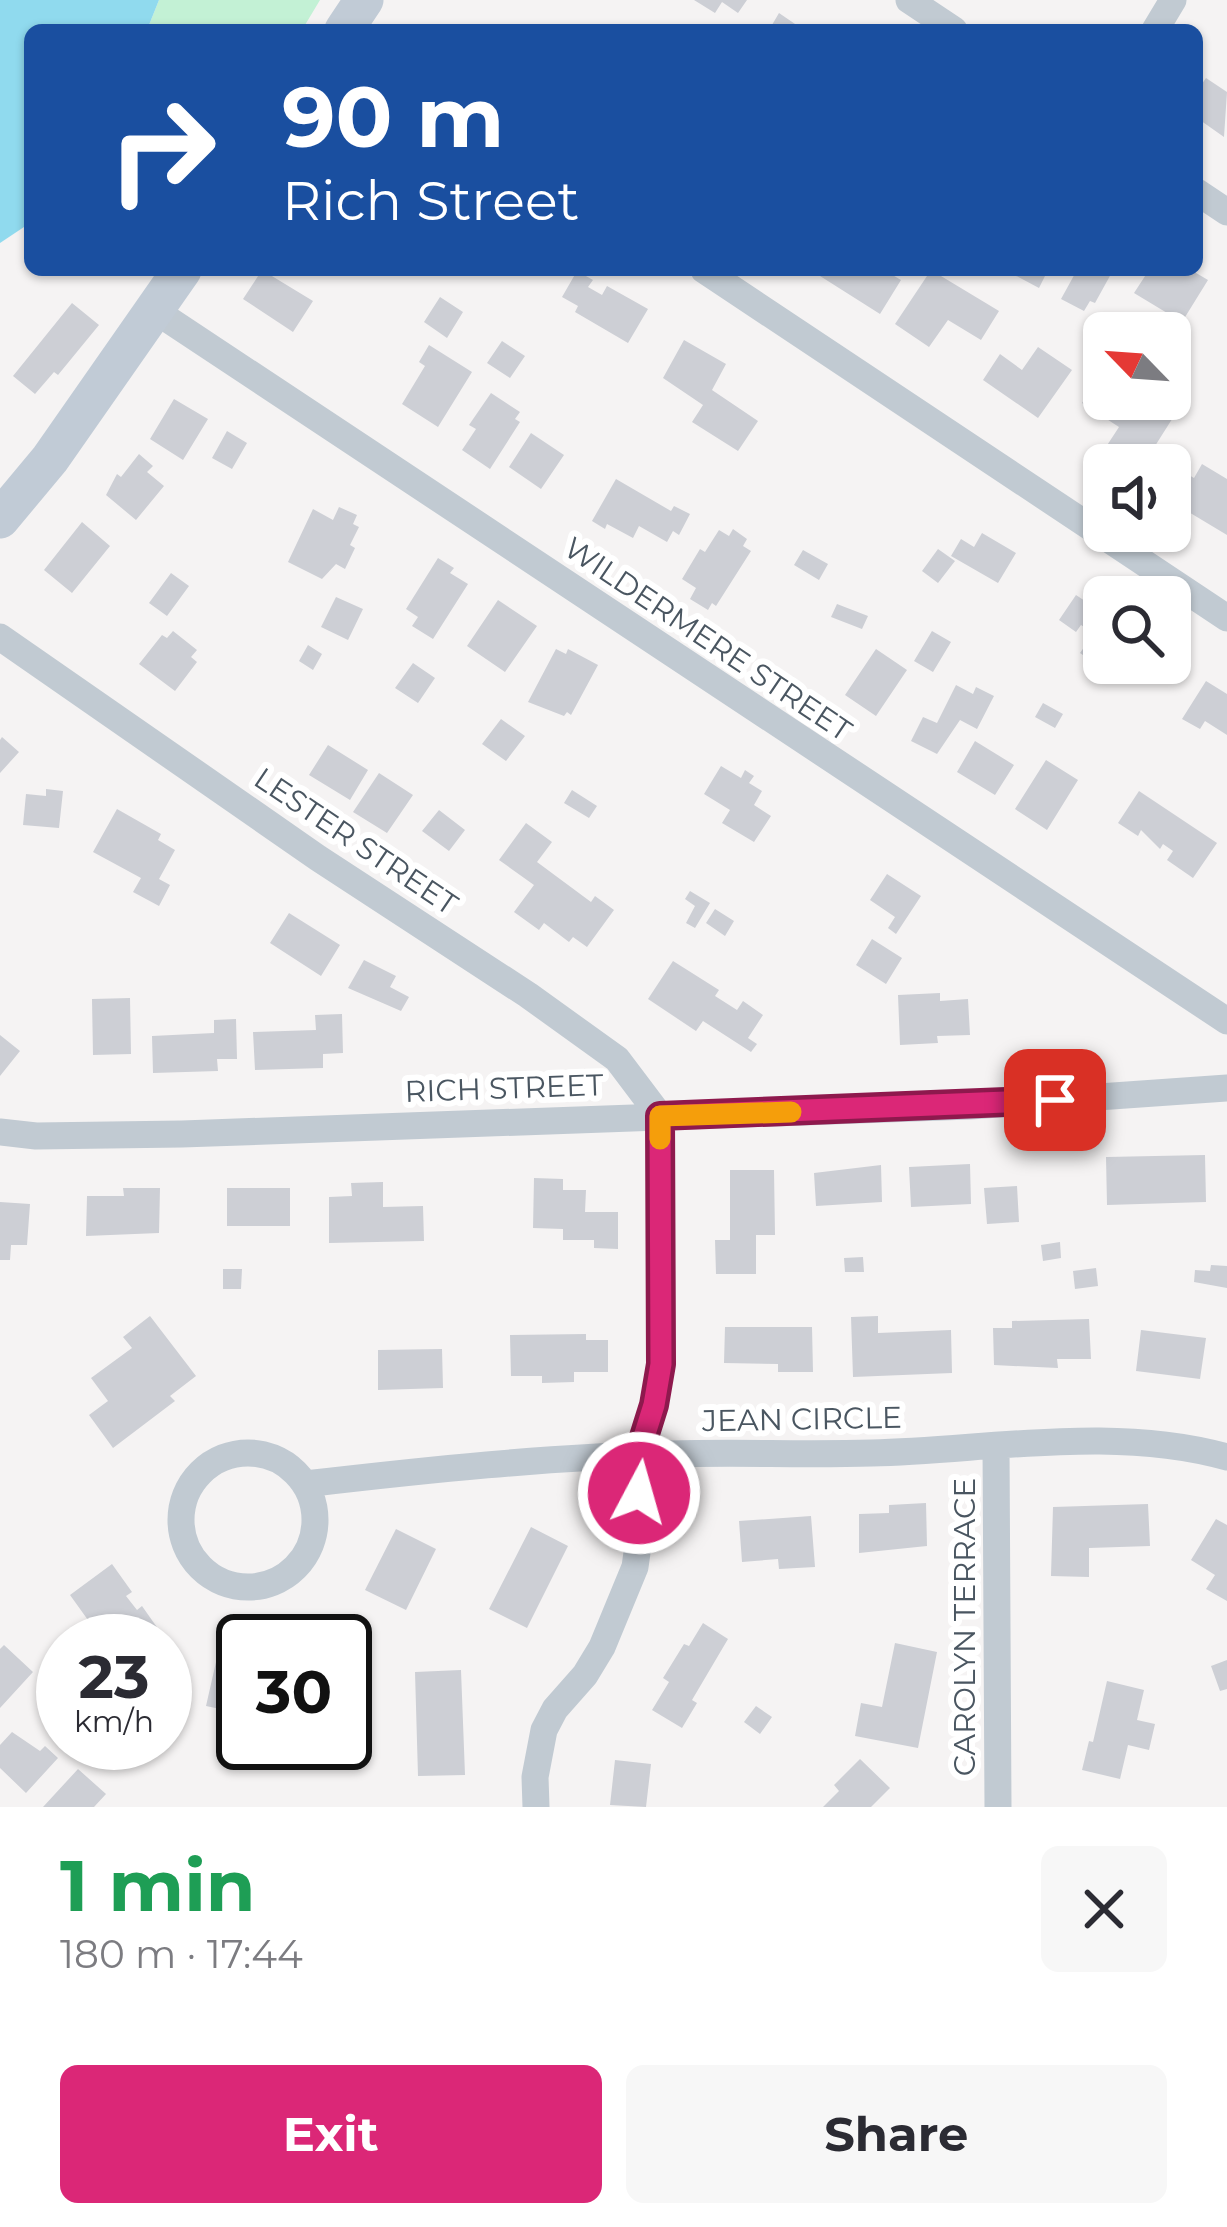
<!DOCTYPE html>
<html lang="en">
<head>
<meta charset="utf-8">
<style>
	:root { --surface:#fff; --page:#f7f7f7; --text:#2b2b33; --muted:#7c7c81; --accent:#db2777 }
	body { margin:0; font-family:Montserrat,sans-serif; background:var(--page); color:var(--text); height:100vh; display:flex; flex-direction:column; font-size:45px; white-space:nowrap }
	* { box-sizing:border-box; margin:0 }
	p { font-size:39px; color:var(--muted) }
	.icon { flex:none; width:66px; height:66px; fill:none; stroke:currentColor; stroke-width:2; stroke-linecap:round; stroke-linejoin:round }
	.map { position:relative; height:1807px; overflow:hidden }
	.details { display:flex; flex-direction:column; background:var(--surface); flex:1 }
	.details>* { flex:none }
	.banner { position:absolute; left:24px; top:24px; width:1179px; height:252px; border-radius:18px; box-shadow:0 3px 9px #0004; background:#1a4fa0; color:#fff; overflow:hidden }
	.needle { width:78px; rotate:295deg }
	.controls { position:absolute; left:1083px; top:312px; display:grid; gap:24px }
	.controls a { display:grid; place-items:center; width:108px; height:108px; border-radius:18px; background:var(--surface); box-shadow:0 3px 9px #0004; font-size:60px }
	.speed { position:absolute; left:36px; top:1614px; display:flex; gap:24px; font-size:60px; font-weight:700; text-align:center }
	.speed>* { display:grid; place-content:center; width:156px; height:156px; border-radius:50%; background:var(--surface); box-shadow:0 3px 9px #0004; line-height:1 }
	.speed small { font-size:30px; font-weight:400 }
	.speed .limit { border:6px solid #111; border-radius:18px; background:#fff; color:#111 }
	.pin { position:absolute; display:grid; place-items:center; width:102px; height:102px; color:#fff; margin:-51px; border-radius:24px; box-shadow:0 6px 18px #0006 }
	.me { position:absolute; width:132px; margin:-66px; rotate:6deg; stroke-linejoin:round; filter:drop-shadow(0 0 9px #0008) }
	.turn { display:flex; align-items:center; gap:42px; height:252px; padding:0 60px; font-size:54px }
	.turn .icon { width:156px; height:156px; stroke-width:2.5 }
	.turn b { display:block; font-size:84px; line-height:102px }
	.round { display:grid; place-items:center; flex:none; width:126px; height:126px; border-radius:18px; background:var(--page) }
	.head { display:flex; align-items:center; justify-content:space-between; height:204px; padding:0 60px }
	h1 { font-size:72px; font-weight:700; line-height:90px; color:#1e9e55 }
	.primary-button { display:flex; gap:24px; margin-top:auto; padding:24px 60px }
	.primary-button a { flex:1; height:138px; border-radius:18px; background:var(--accent); color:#fff; font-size:48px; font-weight:700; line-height:138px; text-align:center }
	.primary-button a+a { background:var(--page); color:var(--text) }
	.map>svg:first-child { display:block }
</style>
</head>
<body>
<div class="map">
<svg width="1227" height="1807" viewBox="0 0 1227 1807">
	<rect width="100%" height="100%" fill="#f5f3f3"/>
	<path fill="#c3f1d5" d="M159 0H320L302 30H147Z"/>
	<path fill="#90daee" d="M0 0H159L147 30H30V223L0 243Z"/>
	<path fill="#cdcfd5" d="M694 0H747L738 13 722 2 715 13Z
		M779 13 798 26 795 30H769Z
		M1206 78 1227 92 1224 137 1197 118V91Z
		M262 270 313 301 293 332 243 299Z
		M823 270H884L901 280 880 314 820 276Z
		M931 270 999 311 981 340 948 320 929 347 895 324Z
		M1005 270H1048L1039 288Z
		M1077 270H1103L1111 274 1095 303 1090 301 1084 311 1061 299Z
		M1149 270 1174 273 1191 270 1208 280 1182 322 1134 293Z
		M577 271 593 280 588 287 602 295 607 286 648 309 628 343 575 312 578 306 562 297Z
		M440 297 463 312 447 338 424 322Z
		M72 303 99 325 58 375 54 372 35 394 13 376Z
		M684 340 726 364 712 390 758 421 738 451 692 422 703 405 663 378Z
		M502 341 525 356 510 378 487 363Z
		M429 345 472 372 438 427 402 404 425 366 419 362Z
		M1038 347 1072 370 1038 418 983 380 1000 354 1022 370Z
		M1098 378 1104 382V399H1130L1137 404 1140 399H1148L1174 416 1143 465H1109L1100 456 1119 427 1082 403Z
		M491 393 520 412 515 419 520 422 490 469 462 450 476 429 469 425Z
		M174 399 208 419 183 460 150 439Z
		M227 431 247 443 232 469 212 458Z
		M531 433 564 455 541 489 509 467Z
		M139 454 153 466 147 472 164 486 136 520 106 495 117 474 121 477Z
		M1202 464 1227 479V535L1187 511 1185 515 1170 506V480L1177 468 1194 478Z
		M616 479 671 511 674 506 690 514 679 535 673 531 667 542 639 526 633 538 607 524 605 529 592 521Z
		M339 507 357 515 353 524 359 527 350 545 355 548 345 569 336 564 322 579 288 562 313 509 333 520Z
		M82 522 110 546 72 593 44 570Z
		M733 529 747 539 743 546 751 551 716 606 712 603 708 610 690 599 696 588 682 579 700 549 705 552 719 530 729 536Z
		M982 533 1016 553 998 583 951 556 961 539 974 547Z
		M938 549 955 561 938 583 922 571Z
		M803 550 828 564 819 580 794 565Z
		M438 558 454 568 450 573 468 584 433 639 412 626 418 617 406 609Z
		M171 573 189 586 167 616 149 603Z
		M1076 595 1091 605 1086 612 1099 621 1104 613V663H1137L1124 683 1080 653 1094 633 1081 625 1076 632 1059 620Z
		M336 597 363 609 348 640 321 627Z
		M498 600 537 626 505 672 467 646Z
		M837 604 868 616 862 629 831 617Z
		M173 631 197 650 191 657 197 662 175 691 139 664 162 635 167 638Z
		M932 631 951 642 933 672 914 661Z
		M308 645 322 654 313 670 299 661Z
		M556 649 566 654 568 649 598 665 571 715 567 712 564 716 528 702Z
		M876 649 907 670 876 716 845 695Z
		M413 663 435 678 418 703 395 688Z
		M1206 681 1227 694V735L1205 721 1200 729 1182 719Z
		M956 685 973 694 976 687 994 696 977 729 960 720 937 754 911 741 923 717 937 723Z
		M1043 703 1063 714 1055 728 1035 717Z
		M501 719 525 736 506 761 482 744Z
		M2 737 19 752 0 773V740Z
		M975 741 1014 765 995 795 957 772Z
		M328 745 368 770 350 800 309 775Z
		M1046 760 1078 780 1047 830 1015 809Z
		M721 766 741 778 745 770 754 776 749 783 762 791 754 805 771 816 754 842 722 823 730 810 704 794Z
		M379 773 413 795 387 833 353 812Z
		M46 789 63 791 59 828 23 825 26 794 46 796Z
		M572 790 597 806 589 818 564 803Z
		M1139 791 1217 843 1193 878 1167 860 1173 851 1163 844 1160 849 1141 830 1138 836 1118 823Z
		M117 809 161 834 158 840 175 850 159 879 170 885 159 906 133 892 141 878 93 852Z
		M439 810 465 830 449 851 422 831Z
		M526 823 552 842 537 862 591 902 595 896 614 910 587 947 573 937 569 942 544 923 539 930 514 912 534 885 499 860Z
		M887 874 921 896 896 934 888 928 895 917 870 900Z
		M690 891 710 903 695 928 686 923 695 906 685 899Z
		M715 909 734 921 725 936 706 923Z
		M289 913 340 945 321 976 270 943Z
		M872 939 902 958 886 984 856 965Z
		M364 960 396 976 390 987 409 997 401 1011 348 988Z
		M673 961 719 990 715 996 737 1010 743 1001 763 1015 748 1038 757 1044 751 1052 703 1021 696 1031 648 999Z
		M940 993V1001L968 999 970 1035 937 1036 938 1043 900 1045 898 995Z
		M130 998 131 1054 93 1055 92 999Z
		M342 1014 343 1053 323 1054V1068L255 1070 253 1032 316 1030 315 1015Z
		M236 1019 237 1059H217L218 1071 153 1073 152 1036 214 1033V1020Z
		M0 1035 20 1051 0 1076Z
		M1205 1155 1206 1202 1107 1205 1106 1157Z
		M970 1164 971 1204 911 1207 909 1167Z
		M881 1165 882 1202 816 1206 814 1173Z
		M730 1170H774L775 1235H756V1274H716L715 1240H730Z
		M534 1178 563 1179V1190H586L585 1212H618V1249L594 1248V1240H563V1229L533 1228Z
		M383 1182V1207L423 1206 424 1241 329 1243V1197L352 1196 351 1183Z
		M1017 1186 1019 1222 987 1224 984 1188Z
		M123 1188H160L159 1233 86 1236 87 1196H124Z
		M227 1188H290V1226H227Z
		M0 1202 30 1204 27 1245H11L10 1260H0Z
		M1060 1242 1061 1258 1043 1261 1041 1245Z
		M863 1257 864 1272H845L844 1258Z
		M1211 1265 1227 1266V1288L1194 1282 1195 1270 1210 1271Z
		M1096 1268 1098 1286 1075 1289 1073 1271Z
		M223 1269H242L241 1289H223Z
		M150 1316 196 1376 170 1396 175 1401 113 1448 89 1415 108 1401 91 1378 132 1348 123 1337Z
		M878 1316V1333L951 1330 952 1373 853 1377 851 1317Z
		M1089 1319 1091 1359H1057L1058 1368 994 1365 993 1328H1012V1321Z
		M725 1327H812L813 1372H778V1364L724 1363Z
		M1141 1330 1206 1338 1200 1379 1136 1371Z
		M586 1334V1340H608V1372H574V1382L542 1383V1376H511L510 1335Z
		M442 1349 443 1388 378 1390V1350Z
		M926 1503 927 1546 859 1553V1514L889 1513V1505Z
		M1148 1504 1150 1546 1089 1548V1577L1051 1576 1053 1507Z
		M811 1516 815 1567 779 1569 778 1559 742 1562 739 1521Z
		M1216 1519 1227 1525V1601L1206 1589 1215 1575 1191 1560Z
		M531 1527 568 1546 527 1628 489 1609Z
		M396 1529 436 1549 406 1610 365 1590Z
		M112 1564 132 1592 126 1596 137 1610 142 1606 161 1633 157 1636 160 1641H103L70 1595Z
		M703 1623 728 1639 692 1700 697 1703 682 1728 652 1710 669 1682 663 1678 684 1644 689 1646Z
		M895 1643 937 1652 918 1748 855 1736 861 1703 882 1707Z
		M4 1645 33 1672 0 1708V1649Z
		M1227 1660V1689L1220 1691 1211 1666Z
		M216 1662 243 1668V1731L236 1730 239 1713 206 1706Z
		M461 1670 465 1775 418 1776 415 1672Z
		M1107 1681 1144 1690 1137 1720 1155 1724 1149 1750 1128 1745 1120 1779 1082 1770 1089 1741 1093 1742Z
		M756 1706 772 1717 760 1734 744 1722Z
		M12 1732 40 1751 45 1746 58 1758 26 1793 0 1768V1745Z
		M860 1759 890 1788 871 1807H823L839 1791 834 1785Z
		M615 1760 651 1764 646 1807 610 1805Z
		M78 1769 106 1794 94 1807H43Z"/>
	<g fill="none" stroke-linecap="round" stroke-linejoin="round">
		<path stroke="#c1cad2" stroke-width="27" d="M909 0 954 30
			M1155 30 1173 0
			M1197 192 1227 212
			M704 270 1227 618
			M154 310 1227 1021
			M0 637 318 858 528 995 617 1059 660 1116 661 1363 654 1405 638 1455 640 1531 635 1567 602 1647 585 1675 555 1709 544 1730 535 1777 536 1807
			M0 1132 36 1136 182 1134 970 1106 1227 1088
			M996 1446 998 1807
			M181 1520a67 67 0 1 1 134 0a67 67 0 1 1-134 0Z
			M305 1484C426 1470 548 1457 670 1454 737 1452 804 1455 872 1453 988 1450 1113 1425 1227 1457"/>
		<path stroke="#c1cbd6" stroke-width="39" d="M344 30 364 0
			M0 519 50 459 182 270"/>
	</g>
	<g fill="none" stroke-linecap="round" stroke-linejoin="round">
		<g stroke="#8e194d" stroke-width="30">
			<path id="route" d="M639 1493 638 1456 654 1405 661 1364 660 1116 1055 1100"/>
		</g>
		<use href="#route" stroke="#db2777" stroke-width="21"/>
		<path stroke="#f59e0b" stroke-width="21" d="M660 1139V1116L791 1112"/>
	</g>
	<g text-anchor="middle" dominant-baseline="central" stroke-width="12" stroke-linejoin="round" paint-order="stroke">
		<g font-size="30" fill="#4a5661" stroke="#fff">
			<text transform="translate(708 639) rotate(34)">WILDERMERE STREET</text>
			<text transform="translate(356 841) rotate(34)">LESTER STREET</text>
			<text transform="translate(504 1088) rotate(-2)">RICH STREET</text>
			<text transform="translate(802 1419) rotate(-1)">JEAN CIRCLE</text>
			<text transform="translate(964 1627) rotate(-90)">CAROLYN TERRACE</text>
		</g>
	</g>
</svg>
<div class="controls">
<a><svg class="needle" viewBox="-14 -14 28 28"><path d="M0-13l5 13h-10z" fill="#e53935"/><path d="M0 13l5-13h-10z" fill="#7c7c81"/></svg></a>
<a><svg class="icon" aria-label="sound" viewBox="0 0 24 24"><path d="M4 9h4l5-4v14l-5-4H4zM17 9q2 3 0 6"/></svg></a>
<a><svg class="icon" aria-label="search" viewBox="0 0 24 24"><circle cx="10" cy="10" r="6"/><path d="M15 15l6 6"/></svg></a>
</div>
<div class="speed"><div>23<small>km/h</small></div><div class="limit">30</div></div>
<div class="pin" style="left:1055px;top:1100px;background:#d93025"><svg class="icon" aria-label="arrive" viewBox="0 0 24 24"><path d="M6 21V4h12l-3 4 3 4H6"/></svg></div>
<svg class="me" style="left:639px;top:1493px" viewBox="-20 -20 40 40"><circle r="17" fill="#db2777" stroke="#fff" stroke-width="3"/><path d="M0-11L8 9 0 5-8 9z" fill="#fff"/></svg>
<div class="banner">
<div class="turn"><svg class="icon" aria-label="right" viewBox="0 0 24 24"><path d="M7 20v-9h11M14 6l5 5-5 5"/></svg><div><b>90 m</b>Rich Street</div></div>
</div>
</div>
<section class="details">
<div class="head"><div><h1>1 min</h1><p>180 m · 17:44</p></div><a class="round"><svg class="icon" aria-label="close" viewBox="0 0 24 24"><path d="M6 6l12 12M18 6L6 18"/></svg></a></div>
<div class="primary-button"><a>Exit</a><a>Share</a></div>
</section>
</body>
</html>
